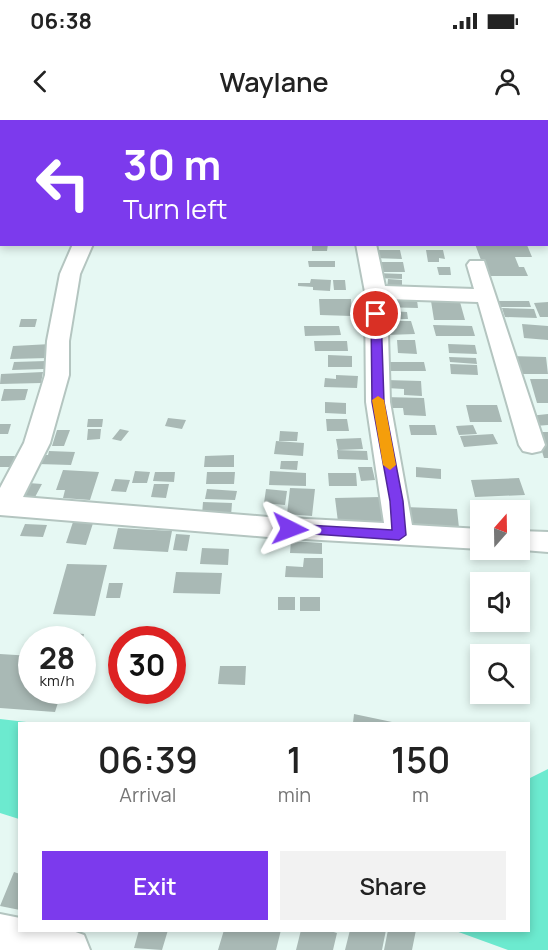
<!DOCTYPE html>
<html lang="en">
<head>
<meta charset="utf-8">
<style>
	:root { --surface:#fff; --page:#f2f2f2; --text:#222; --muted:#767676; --accent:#7c3aed }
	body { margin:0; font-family:Manrope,sans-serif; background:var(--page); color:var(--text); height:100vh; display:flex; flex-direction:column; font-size:22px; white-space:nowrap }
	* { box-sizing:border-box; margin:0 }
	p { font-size:20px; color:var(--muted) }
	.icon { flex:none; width:33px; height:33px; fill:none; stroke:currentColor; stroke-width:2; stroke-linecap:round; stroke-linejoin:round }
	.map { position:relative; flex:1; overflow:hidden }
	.sheet { position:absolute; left:18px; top:602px; width:512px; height:210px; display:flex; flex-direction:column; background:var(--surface); border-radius:0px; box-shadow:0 3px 9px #0003 }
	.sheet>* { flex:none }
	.top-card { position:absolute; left:0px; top:0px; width:549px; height:126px; box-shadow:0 3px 9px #0003; background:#7c3aed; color:#fff; overflow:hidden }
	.needle { width:39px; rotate:20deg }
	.controls { position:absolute; left:470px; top:380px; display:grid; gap:12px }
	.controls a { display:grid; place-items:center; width:60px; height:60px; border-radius:0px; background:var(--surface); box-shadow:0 3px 9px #0003; font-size:30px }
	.speed { position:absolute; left:18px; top:506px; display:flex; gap:12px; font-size:30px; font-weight:700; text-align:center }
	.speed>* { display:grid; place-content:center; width:78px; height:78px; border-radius:50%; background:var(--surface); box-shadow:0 3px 9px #0003; line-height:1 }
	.speed small { font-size:15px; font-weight:400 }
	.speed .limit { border:9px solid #d22; background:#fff; color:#111 }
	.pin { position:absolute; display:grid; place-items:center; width:51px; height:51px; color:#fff; margin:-26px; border:3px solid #fff; border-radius:50%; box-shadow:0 2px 6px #0007 }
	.me { position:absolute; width:66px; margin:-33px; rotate:93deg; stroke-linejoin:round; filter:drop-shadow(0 0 4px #0008) }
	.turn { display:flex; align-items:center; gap:21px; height:126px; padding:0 24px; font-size:27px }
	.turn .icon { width:78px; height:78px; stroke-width:2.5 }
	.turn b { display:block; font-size:42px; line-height:51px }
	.eta { display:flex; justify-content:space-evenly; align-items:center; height:102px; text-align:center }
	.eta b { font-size:36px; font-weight:600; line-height:42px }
	.action { display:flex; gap:12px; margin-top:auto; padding:12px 24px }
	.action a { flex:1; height:69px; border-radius:0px; background:var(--accent); color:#fff; font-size:24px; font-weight:600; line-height:69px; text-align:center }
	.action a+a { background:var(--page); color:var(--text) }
	.status { display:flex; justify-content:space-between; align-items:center; height:42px; padding:0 30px; background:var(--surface); direction:ltr }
	.status svg { height:16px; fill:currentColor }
	header { display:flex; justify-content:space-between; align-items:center; height:78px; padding:0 24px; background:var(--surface); font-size:27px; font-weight:600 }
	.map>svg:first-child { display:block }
</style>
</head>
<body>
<div class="status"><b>06:38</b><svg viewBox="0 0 49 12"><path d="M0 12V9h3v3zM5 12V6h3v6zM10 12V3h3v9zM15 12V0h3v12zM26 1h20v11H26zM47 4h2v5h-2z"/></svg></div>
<header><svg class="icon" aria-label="back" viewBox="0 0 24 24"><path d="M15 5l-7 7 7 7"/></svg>Waylane<svg class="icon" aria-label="person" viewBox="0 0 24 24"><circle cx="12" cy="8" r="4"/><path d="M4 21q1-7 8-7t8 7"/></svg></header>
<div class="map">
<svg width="548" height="830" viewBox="0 0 548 830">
	<rect width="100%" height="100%" fill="#e6f8f3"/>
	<path fill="#6ceacf" d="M0 599 35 603H20L19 699 0 693Z
		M548 649V830H508L453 810H528V659Z"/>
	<path fill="#a9b9b5" d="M312 124H328L327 131H312Z
		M475 124 527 125 532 137H515L519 147H524L528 156H483L484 148Z
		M373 130H400L402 139 374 138Z
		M426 130H443L445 139 439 138V142H428Z
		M308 141H335V147H309Z
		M374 142H403L405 152H376Z
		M437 147H450L451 155H439Z
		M375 153 402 154V159L376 158Z
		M311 159 331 160 330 171 313 170V167L298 166V163H310Z
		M388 159 402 160V169L387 168Z
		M333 160H345L346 170H334Z
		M319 179H351L352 196 320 195Z
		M379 179 417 180 418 188 379 187Z
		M431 181 460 182 465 200H434Z
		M498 181H529L531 187H500Z
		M548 182V197H540L534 183Z
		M502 188 534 189 537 198 505 197Z
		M390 191 407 192 408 199H391Z
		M21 199H37L35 207H19Z
		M394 201H411L415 214 387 215 385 208H395Z
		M522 204 548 206V220L524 218Z
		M433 205 472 206 475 216H436Z
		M304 206H339L341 215 305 216Z
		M397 220H415L417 234 398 233Z
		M314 221H347L348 231H315Z
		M51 224 48 238 10 239 13 226Z
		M448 224 475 225 477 234 449 233Z
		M328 235 352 236V247H328Z
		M510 236 546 237 548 254H515Z
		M449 237 476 238 477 244 450 242Z
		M46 241 44 249 12 250 14 242Z
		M389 242H424L426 251H390Z
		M450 244 477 245 478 255 451 254Z
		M43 252 41 263 0 264 1 254Z
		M336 255 358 256 357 268 324 267 325 258 336 259Z
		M530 259H548V283H537Z
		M386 260 421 261 422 276 404 275V269L386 268Z
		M4 269H28L25 280 1 281Z
		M384 277 424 278 426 296 404 295 403 288H385Z
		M325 282 346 283V294L325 293Z
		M466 285H497L502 302H470Z
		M548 294V305L535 306 529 296Z
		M168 298 186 300 182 309 165 306Z
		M88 299H103L102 307H87Z
		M326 299H347L349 311H327Z
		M0 304H11L8 314H0Z
		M409 305H435L437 315H411Z
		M473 305 477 314 459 315 456 306Z
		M88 309H101L100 319 87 320Z
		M120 309 129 311 121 321 112 319Z
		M57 310H70L64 326H52Z
		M280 311 298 312 297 321H279Z
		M536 312H548V338H544Z
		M493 314 498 324 464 327 460 316Z
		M361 318 363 329 338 330 336 319Z
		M276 321 304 323 303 336 274 334Z
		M337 330 367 331 368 340 338 339Z
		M49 331 75 332 71 345 38 344 41 335H48Z
		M234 335V347H204L205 336Z
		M0 336H15L12 347H0Z
		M281 341H298L297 350 280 349Z
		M358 347H372L375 360 361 361Z
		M416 347 441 349V359L416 357Z
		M63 350 99 352 90 380 63 378 65 370H56Z
		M135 351 150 352 147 363H132Z
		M270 351 306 353V366L269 365Z
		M155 352H175L174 362 153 361Z
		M207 352H235L234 364H206Z
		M328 353H356L357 366H329Z
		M519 358 525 375 475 377 471 360Z
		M115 359 130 360 126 372 111 371Z
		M28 363 42 364 34 379 20 378Z
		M154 364H169L166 378 151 377Z
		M290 368 315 369 312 396 287 394Z
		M207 369 237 371 235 380 205 379Z
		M266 369 287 371 285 385 264 383Z
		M381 377 385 401 338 402 335 378Z
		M203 382 232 383 231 396 202 395Z
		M405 387 457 389 459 408 406 406Z
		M75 396 95 397 86 425 66 423Z
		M25 404 47 405 43 417 20 416Z
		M118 408 172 411 168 432 113 429Z
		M176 414 190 415 187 431 173 430Z
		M291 421 322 423V434L290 433Z
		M202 428 229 429 228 445 200 444Z
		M304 438H323V458L285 457 286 446 303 447Z
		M67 444 107 445 95 496 53 494Z
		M176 452 222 453 220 474 173 473Z
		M109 463H123L120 478H106Z
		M278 477H295V490H278Z
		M300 477H320V491H300Z
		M59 512 84 514 83 519H57Z
		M0 534 32 536V570H62L55 592 0 588Z
		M116 540H122V560H112Z
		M220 546H246L245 565 218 564Z
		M354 594 392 602V603H353Z
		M14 752 20 754V790L0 786Z
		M139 810H168L162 830 134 828Z
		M224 810H281L276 830H218Z
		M301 810H327L337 813 333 830H296Z
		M350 810H386L382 830H345Z
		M388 810H416L412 830H384Z"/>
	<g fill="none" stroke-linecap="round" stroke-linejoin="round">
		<g stroke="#b4c5c0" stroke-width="4">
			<path id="minor" d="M6 0H23L5 2Z
				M63 0H79L62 2Z
				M155 0H171L154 2Z
				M334 0H350L351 2H335Z
				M2 108V122L0 123V109Z
				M73 124H93L80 154 69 221V255L50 323 23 377 268 397 384 403 366 282 365 172 356 124H376L385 166 474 169 467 145 470 141H484L545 325 541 331 532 333 523 331 519 325 478 182 387 179 390 282 412 405 480 409 481 429 268 417 0 395V368L24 323 45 255 47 221 60 154Z
				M519 411 548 412V432L511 429H519Z
				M0 794 20 798V810H70L84 815 90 830H0Z"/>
		</g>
		<use href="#minor" fill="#fff" fill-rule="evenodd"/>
	</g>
	<path fill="#7c3aed" stroke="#51269a" stroke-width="1.5" d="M376 191 381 194 384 282 403 381 406 415 399 420 285 412 283 409 285 405 290 404 392 410 390 381 372 282 371 194Z"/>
	<path fill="#f59e0b" d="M378 276 384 280 396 345 390 350 383 345 372 280Z"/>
</svg>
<div class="controls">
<a><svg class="needle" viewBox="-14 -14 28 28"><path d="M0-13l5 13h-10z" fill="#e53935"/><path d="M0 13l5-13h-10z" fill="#767676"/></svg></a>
<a><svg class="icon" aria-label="sound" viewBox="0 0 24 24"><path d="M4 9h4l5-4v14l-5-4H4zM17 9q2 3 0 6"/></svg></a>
<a><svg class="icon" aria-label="search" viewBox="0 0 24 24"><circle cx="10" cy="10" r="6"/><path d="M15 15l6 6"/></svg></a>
</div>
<div class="speed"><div>28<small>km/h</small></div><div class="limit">30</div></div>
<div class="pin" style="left:376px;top:194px;background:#d93025"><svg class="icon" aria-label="arrive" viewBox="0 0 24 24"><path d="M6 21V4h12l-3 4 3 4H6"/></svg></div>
<svg class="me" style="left:290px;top:409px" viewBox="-20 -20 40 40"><path d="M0-17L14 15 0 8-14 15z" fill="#7c3aed" stroke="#fff" stroke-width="4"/></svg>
<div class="top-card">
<div class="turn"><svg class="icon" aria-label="left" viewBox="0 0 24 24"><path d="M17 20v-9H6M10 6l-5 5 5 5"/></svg><div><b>30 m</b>Turn left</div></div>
</div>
<section class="sheet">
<div class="eta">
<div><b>06:39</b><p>Arrival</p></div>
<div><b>1</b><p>min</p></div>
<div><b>150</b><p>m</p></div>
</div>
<div class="action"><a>Exit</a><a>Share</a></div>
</section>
</div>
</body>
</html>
